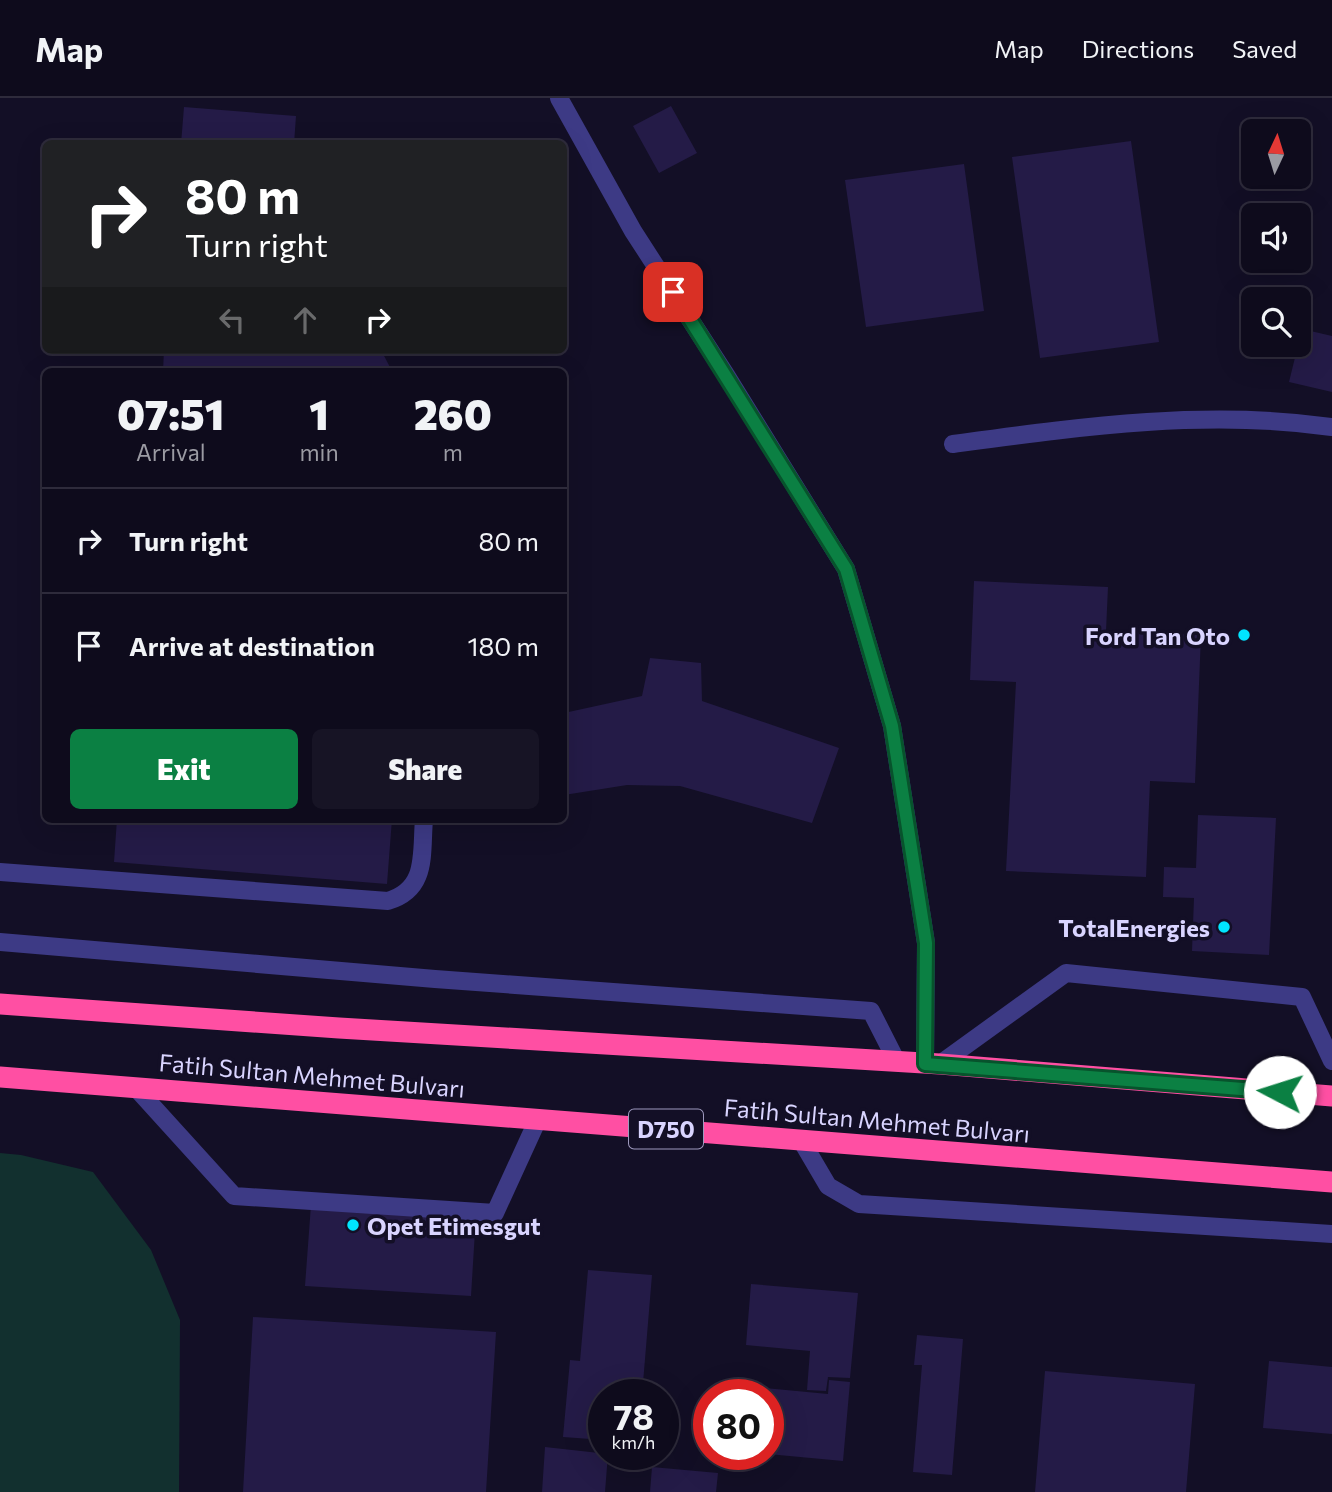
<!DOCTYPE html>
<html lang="en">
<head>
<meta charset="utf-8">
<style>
	:root { --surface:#0e0b1c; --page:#171425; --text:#f1f3f6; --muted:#9b9ba3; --line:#2e2b3b; --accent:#0b8043 }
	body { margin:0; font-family:Commissioner,sans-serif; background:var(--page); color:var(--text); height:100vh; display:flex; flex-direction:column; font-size:26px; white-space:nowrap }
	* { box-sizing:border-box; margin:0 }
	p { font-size:23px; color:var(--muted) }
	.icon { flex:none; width:38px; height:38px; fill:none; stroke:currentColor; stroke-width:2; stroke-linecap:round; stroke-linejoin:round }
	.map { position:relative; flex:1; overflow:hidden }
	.panel { position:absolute; left:42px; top:270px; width:525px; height:455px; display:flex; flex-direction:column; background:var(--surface); border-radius:10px; box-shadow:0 7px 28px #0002,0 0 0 2px var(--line) }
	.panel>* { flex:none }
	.top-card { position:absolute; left:42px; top:42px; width:525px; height:214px; border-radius:10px; box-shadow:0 7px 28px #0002,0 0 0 2px var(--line); background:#202124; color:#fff; overflow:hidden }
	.needle { width:46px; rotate:4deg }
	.fabs { position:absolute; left:1241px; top:21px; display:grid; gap:14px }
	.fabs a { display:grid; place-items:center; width:70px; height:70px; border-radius:10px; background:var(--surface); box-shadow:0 7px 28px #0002,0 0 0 2px var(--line); font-size:35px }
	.speed { position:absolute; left:588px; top:1281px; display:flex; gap:14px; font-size:35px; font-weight:700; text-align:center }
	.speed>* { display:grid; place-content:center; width:91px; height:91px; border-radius:50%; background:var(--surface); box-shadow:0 7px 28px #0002,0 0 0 2px var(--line); line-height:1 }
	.speed small { font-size:18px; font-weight:400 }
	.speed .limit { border:10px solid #d22; background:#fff; color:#111 }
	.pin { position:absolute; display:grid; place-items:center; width:60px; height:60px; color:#fff; margin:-30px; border-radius:14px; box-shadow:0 4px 10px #0006 }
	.me { position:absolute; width:77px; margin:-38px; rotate:275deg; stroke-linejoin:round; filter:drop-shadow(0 0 5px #0008) }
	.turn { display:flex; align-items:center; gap:24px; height:147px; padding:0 28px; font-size:32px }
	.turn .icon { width:91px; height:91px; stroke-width:2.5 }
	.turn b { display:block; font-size:49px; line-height:60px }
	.lanes { display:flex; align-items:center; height:66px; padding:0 28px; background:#0003; justify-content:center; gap:35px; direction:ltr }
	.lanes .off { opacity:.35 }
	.eta { display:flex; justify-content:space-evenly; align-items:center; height:119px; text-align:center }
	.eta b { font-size:42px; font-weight:800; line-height:49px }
	.cta { display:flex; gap:14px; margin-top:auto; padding:14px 28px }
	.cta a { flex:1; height:80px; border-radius:10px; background:var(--accent); color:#fff; font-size:28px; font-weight:800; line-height:80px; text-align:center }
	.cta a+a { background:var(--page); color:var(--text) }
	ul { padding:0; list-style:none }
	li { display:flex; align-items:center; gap:21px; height:105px; padding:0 28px; border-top:2px solid var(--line) }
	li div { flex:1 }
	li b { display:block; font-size:26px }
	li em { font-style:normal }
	header { display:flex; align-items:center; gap:42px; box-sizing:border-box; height:98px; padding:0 35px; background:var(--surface); border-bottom:2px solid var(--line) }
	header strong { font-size:33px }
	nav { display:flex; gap:38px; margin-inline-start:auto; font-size:24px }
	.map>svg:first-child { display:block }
</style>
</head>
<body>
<header>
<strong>Map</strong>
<nav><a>Map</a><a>Directions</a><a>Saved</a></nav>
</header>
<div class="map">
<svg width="1332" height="1394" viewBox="0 0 1332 1394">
	<rect width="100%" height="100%" fill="#130f26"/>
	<path fill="#12302f" d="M0 1055 21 1057 93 1074 151 1152 180 1222 179 1394H0Z"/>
	<path fill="#241b47" d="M671 8 697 55 659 75 633 28Z
		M184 9 296 18 294 46H181Z
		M1131 43 1159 244 1040 260 1012 59Z
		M964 66 984 213 866 229 845 82Z
		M1302 231 1332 238V294L1289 284Z
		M164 252H381L392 273H163Z
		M974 483 1108 489 1106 533 1201 537 1195 685 1150 683 1146 779 1006 773 1016 584 970 582Z
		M650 560 701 565 702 603 839 650 812 725 680 688 627 687 564 697V615L642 598Z
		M1198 717 1276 720 1269 857 1192 853 1194 800 1163 799 1164 769 1196 770Z
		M117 721H392L387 786 114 764Z
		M311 1107 476 1117 471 1198 305 1188Z
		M588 1172 652 1177 642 1297H604V1342L563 1339 570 1262 580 1263Z
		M751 1186 858 1195 850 1280 828 1279 826 1293 807 1292 810 1253 746 1247Z
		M253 1219 496 1234 486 1394H243Z
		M917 1237 963 1241 952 1377 913 1374 922 1267H914Z
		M1269 1263 1332 1269V1336L1263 1330Z
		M1045 1273 1195 1286 1186 1394H1035Z
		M829 1282 850 1284 843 1363 768 1356V1297H741L742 1288 828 1296Z
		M545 1349 608 1356 605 1394H542Z
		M652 1369 718 1375 716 1394H650Z"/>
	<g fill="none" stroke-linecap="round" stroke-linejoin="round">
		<path stroke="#3d3a85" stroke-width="18" d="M559 0 633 133 726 277 846 471 892 628 926 845 925 966
			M953 346C1079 329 1205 311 1332 329
			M0 774 388 803C428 791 421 756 424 721
			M0 844 435 881 871 913 897 964
			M940 966 1066 875 1302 899 1332 963
			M136 990 234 1098 495 1115 538 1021
			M801 1042 828 1088 859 1106 1332 1136"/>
		<path stroke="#ff4fa3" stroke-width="21" d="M0 906 339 930 940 966 1332 998
			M0 979 1332 1084"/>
	</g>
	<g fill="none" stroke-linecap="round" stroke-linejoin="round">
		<g stroke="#07532c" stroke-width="18">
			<path id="route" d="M673 194 846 471 892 628 926 845 925 966 1280 994"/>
		</g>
		<use href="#route" stroke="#0b8043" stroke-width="12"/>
	</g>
	<g fill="#00e5ff" stroke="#130f26" stroke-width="2.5">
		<circle cx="1244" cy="537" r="7"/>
		<circle cx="1224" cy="829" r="7"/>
		<circle cx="353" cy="1127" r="7"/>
	</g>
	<g text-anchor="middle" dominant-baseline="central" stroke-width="7" stroke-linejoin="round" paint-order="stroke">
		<rect fill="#130f26" stroke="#9e99be" stroke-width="2" x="629" y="1011.5" width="74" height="39" rx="5"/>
		<g font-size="23" font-weight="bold" fill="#d9d4ff">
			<text x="666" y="1031">D750</text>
		</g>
		<g font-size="24" font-weight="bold" fill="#d9d4ff" stroke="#130f26" text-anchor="end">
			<text x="1230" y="537">Ford Tan Oto</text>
			<text x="1210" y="829">TotalEnergies</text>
			<text x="367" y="1127" text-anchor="start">Opet Etimesgut</text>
		</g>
		<g font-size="24" fill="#d9d4ff" stroke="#130f26">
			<text transform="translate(312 977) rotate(5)">Fatih Sultan Mehmet Bulvarı</text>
			<text transform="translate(877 1022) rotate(5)">Fatih Sultan Mehmet Bulvarı</text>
		</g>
	</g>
</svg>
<div class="fabs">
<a><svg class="needle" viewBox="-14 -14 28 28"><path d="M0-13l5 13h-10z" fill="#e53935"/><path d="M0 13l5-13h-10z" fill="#9b9ba3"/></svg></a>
<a><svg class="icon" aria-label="sound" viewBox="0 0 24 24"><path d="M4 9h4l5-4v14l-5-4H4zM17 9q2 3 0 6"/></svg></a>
<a><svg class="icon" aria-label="search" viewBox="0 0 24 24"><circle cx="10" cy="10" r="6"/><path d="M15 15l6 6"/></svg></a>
</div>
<div class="speed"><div>78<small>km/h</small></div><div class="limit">80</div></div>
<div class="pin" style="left:673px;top:194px;background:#d93025"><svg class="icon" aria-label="arrive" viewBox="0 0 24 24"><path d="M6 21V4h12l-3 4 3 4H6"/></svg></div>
<svg class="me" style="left:1280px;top:994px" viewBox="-20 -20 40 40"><circle r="19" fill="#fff"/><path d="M0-13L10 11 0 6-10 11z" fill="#0b8043"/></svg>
<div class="top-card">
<div class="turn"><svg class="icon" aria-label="right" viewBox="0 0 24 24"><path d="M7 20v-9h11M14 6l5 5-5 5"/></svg><div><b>80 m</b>Turn right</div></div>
<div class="lanes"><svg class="icon off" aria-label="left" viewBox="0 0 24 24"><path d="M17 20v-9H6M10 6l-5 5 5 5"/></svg><svg class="icon off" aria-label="ahead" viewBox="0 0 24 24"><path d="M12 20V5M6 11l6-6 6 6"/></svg><svg class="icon" aria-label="right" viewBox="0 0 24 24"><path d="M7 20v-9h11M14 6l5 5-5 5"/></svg></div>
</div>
<section class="panel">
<div class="eta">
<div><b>07:51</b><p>Arrival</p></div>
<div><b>1</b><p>min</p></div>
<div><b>260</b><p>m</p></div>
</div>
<ul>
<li><svg class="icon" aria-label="right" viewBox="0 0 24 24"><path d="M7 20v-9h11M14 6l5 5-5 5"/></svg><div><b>Turn right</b></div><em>80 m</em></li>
<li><svg class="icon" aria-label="arrive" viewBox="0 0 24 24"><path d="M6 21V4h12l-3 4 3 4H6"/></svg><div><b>Arrive at destination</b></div><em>180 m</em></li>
</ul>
<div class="cta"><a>Exit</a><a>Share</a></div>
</section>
</div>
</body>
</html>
